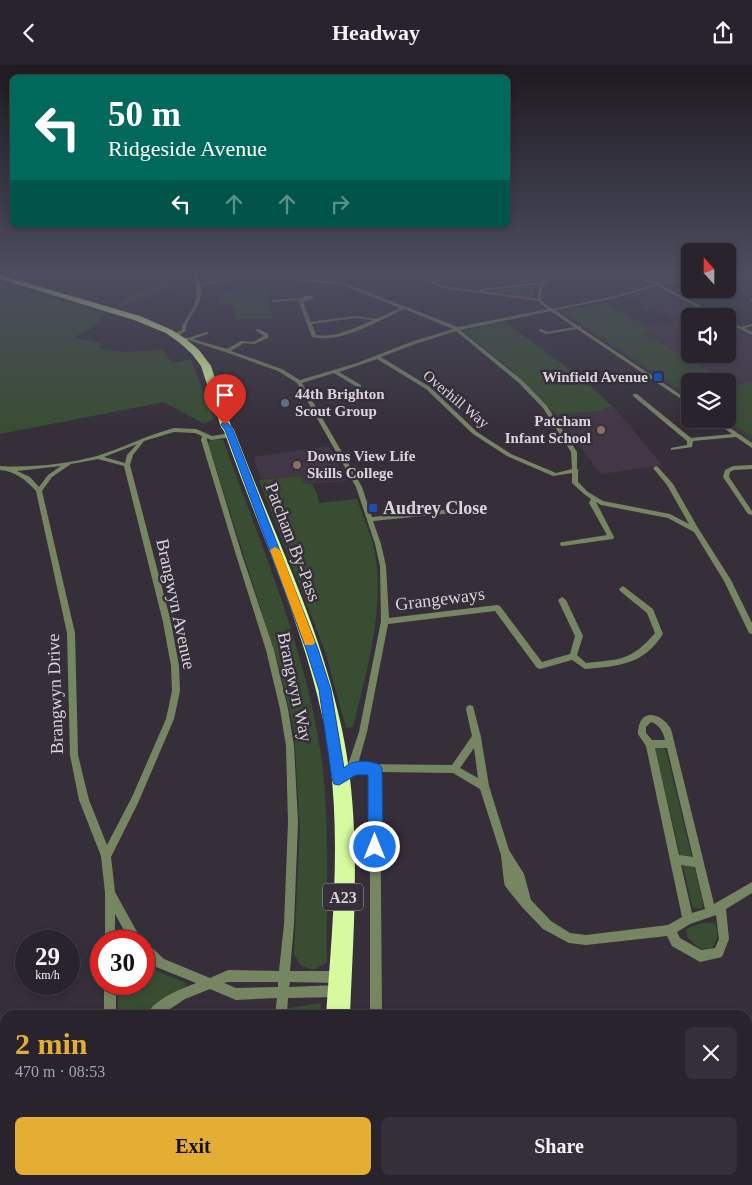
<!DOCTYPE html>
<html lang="en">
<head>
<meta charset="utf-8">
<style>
	:root { --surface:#28232c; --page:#342f38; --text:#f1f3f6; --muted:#a5a4a9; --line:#444048; --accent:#e4ae35 }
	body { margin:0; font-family:"Times New Roman",serif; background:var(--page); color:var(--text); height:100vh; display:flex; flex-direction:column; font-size:19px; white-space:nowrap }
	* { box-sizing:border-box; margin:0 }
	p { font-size:16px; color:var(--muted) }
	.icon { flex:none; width:28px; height:28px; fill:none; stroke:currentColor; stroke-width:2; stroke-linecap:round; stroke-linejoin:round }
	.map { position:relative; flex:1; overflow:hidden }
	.sheet { position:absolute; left:0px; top:945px; width:752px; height:175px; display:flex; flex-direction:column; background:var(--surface); border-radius:15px 15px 0 0; box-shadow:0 2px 8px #0003,0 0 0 1px var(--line) }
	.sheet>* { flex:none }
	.hud { position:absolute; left:10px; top:10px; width:500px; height:152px; border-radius:8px; box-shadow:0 2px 8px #0003,0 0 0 1px var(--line); background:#00695c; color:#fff; overflow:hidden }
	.needle { width:32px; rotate:339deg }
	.tools { position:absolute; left:681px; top:178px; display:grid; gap:10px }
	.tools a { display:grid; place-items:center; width:55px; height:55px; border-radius:8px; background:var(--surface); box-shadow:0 2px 8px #0003,0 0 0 1px var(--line); font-size:25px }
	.speed { position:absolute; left:15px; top:865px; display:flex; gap:10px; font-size:25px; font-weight:700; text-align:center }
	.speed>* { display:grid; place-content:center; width:65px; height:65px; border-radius:50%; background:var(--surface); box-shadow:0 2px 8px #0003,0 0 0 1px var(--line); line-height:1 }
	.speed small { font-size:12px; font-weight:400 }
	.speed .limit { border:8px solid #d22; background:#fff; color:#111 }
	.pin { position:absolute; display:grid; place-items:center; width:42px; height:42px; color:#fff; margin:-51px -21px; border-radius:50% 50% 50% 0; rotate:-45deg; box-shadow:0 0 5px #0007 }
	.pin .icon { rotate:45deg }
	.me { position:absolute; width:55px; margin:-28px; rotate:0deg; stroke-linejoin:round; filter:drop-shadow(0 0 4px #0008) }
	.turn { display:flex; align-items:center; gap:18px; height:105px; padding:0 15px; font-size:22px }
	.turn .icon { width:65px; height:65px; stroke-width:2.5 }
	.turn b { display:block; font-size:35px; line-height:42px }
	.lanes { display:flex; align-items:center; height:48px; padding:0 15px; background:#0003; justify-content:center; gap:25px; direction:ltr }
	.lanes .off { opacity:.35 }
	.round { display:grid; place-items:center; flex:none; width:52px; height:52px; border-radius:8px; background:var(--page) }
	.summary { display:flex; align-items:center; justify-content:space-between; height:85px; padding:0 15px }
	h1 { font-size:30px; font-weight:700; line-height:38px; color:var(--accent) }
	.cta { display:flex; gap:10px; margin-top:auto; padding:10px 15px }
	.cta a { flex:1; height:58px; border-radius:8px; background:var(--accent); color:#111; font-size:20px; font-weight:700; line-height:58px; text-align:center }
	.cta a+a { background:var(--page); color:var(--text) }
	header { display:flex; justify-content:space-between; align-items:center; height:65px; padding:0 15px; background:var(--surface); font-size:22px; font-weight:700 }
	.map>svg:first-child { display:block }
</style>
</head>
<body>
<header><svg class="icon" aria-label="back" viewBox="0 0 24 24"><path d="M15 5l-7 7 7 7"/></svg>Headway<svg class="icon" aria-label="share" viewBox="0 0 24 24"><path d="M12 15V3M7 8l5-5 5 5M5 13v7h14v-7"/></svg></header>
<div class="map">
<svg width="752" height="1120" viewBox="0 0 752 1120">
	<rect width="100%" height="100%" fill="#362f3a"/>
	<path fill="#423747" d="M653 224H659L710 251H690V289H728V260L752 273V378L717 354H728V316H690V335L560 246 607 237 646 260 659 257 664 259 676 256 653 244 645 246 638 242 644 240 628 232Z
		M612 341 625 355 662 400 601 409 556 350 600 346Z
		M329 381 346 416 304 419 301 411 261 414 253 392Z"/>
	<path fill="#394d33" d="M0 218 107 248 91 264 74 272 103 279 98 283 122 287 163 285 172 298 191 294 214 354 204 359 164 337 0 369Z
		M160 218 181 220 119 242 117 241 125 233Z
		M267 221 273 254H236L233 240 217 239 221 229 238 223Z
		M531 221 534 224 533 233H531L488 227Z
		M604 239 652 265 643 268 727 316H690V331L564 247Z
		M504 256 582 313 612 341 600 346 556 350 510 304 463 266Z
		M728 317 736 321 749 317 752 319V372L724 354H728Z
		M213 374 223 375C261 480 307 586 322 697 330 763 326 831 327 898L313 905 300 900 294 889 300 764 294 665 279 601 208 378Z
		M301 411 304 419H312L317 429 319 438 357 434C365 457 376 480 377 504 381 558 366 610 353 662L346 663 326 589 259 415Z
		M657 683H663L666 685 703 838 702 843 695 844 692 840 655 684Z
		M702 858H714C720 868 718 873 712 883L700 884 687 872 686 864Z
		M144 896 157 906 188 919 149 945 144 950H118V919H144Z
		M321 938 320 950H288L289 943Z"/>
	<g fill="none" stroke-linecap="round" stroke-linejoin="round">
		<path fill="#778662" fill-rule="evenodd" d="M89 208H102L139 214 137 215Z
			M193 208H197L200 219 222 215 241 208H248L224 217 201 221C204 243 186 250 186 266L177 271H173V269L182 265V261C195 240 201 234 193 208Z
			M280 208 296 213 344 218 458 262 548 244 542 240 539 236 442 223 413 208H418L443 221 478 226 480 224 541 217 549 208H553C546 215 538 226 542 235 544 239 549 241 552 244L610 232 656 219 618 208H625L661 218 690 210V212L661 220 719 251H714L657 221 611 234 555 245 578 261H581V263L690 336V340L577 264 546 269 539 266V264H541L547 267 574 262 551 246 460 265 523 316 547 341 577 387V404L579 405 578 406V417L588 427 603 436 670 449 689 459 667 420 653 403 656 401 658 402 673 419 698 463 731 515 752 558V569L749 568 724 516 694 467 668 453 601 440 596 437 614 472 613 474 563 481H561L560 479 561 477H563L607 470 589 438 591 434 584 429 572 418V408L553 411 507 391 473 369 426 324 377 294 339 307 361 320V322H357L334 308 302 318 362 422 372 452 473 442 476 444 473 446 373 456 381 479 386 501 389 553 497 540 500 541 542 597 570 589 575 571 558 535 562 532 566 535 583 571 577 590 586 598C621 594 631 596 655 568L647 548 620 526 619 524 623 521 653 544 663 569C643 600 619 601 585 604L572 595 540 604 537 603 495 546 388 559 367 667 358 699 452 700 472 671 466 644 467 641 470 640 473 641 481 672 489 721 509 785 524 809 531 835 551 856 570 868 586 870 668 860 682 852 646 681 638 669C638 643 660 646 671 664L714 839 752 817V828L726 844 729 874 722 892 700 897 672 881 667 871 586 880 569 878 543 864 522 842 505 821 504 817 501 790 480 724 453 708 380 707 382 950H370V707H355L354 709 341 717 338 716 336 713 338 710 347 703 359 667 381 556 380 501 375 479 356 422 297 318 278 306 225 287 188 275H180L178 274 180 273H188L206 267H208V269L193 274 227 284 241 276 253 277 264 271 255 265 259 264 268 269V273L254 279 244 278 231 286 282 304 300 315 357 298 411 277 453 264 404 244C378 256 341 279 312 272L298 235 274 237 272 236 273 235 300 233 309 230 314 232V234L303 237 311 257 355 251 376 254 400 243 342 220 296 215 280 210ZM540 219 538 234 481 226ZM355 253 373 255C356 262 334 274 316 270L312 259ZM456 266 519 318 543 343 571 387 572 404 556 408 511 389 477 367 430 322 381 292 415 279ZM651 657C660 660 663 667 665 675H652L646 668V662ZM474 683 478 713 460 703ZM655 683H667L693 792 679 790ZM681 800 695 802 705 844 692 848ZM716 850 719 874 715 883 701 885 680 873 677 867 690 859Z
			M509 208H513L516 213 529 217 527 218 514 215Z
			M751 234H752V236L749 235Z
			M728 256 741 262 752 259V261L744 263 752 267V270L728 258Z
			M633 329H637L691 373 732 369 711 354H717L752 378V383L736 372 693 376 692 382 671 385V383L687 380V376L633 331Z
			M174 363 196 364 212 371 231 368 234 370 231 372 211 375 207 373V375L242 490 274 585 288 644 294 681 298 757 294 859 290 906H338L342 908 344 912 342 916 338 918 290 917 289 922 337 920 341 922 343 926 341 930 337 932 288 933 287 950H275L277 933 236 935 210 924 185 934 161 950H147C154 934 181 924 196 918L156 902 144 890V878L148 879 164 894 210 913 228 905 279 906 284 859 288 757 286 681 280 644 266 585 236 490 201 375 202 371 195 368 174 367 144 376 133 390 130 400 171 557 179 601 180 626 174 654 138 738 111 792 115 827 142 876H130L115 849V876H105V828L101 791 79 735 70 690 67 568 36 426C26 415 15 406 0 405V401C31 403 67 399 97 391 123 383 147 370 174 363ZM137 379 127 390 125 398 104 392ZM98 394 124 401 163 557 171 601 172 626 166 654 132 732 107 780 89 735 78 690 75 568 42 426 52 412 71 399ZM61 401 48 410 39 422 30 412 17 406ZM228 917H278V922L236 923 224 918Z
			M752 400V404L734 405 730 407 729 412 752 446V450L748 449 723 412 725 405 733 401Z
			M104 919H116V950H104Z
			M748 1109 752 1111V1120H742L740 1115H748Z
			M76 1115H90L89 1120H75Z
			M254 1115H268L267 1120H253Z
			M362 1115H376V1120H362Z
			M587 1115H601L602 1120H588Z"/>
		<path fill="#d7faa0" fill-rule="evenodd" d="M0 210 140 251 172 265 186 274 199 285 211 301 231 361 234 365C271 463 319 557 341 660 362 754 354 854 350 950H326C333 855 343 754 324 659 303 558 258 463 224 366L221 362 201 301 192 289 180 278 166 268 134 255 0 214Z
			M316 1115H342L341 1120H315Z"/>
	</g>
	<linearGradient id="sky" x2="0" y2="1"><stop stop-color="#1e1a20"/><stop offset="0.57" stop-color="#4c4d60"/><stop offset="1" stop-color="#4c4d60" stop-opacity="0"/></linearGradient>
	<rect width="752" height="365" fill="url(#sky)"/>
	<path fill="#1a73e8" stroke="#114b97" d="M222 358H228L233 365 318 584 331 625 344 703C352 694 369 695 380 700L382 704 383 782 381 787 375 789 370 787 368 782V710H356L339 720 334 719 332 714 319 625 306 584 225 365 221 360Z"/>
	<path fill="#f59e0b" d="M275 482 280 485 315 577 313 580H305L304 577 270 485Z"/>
	<g fill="#1a4fb4" stroke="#362f3a" stroke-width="2">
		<rect x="653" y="307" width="10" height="10" rx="2.5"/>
		<rect x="368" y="438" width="10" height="10" rx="2.5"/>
	</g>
	<circle fill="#5c6f8a" stroke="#362f3a" stroke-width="2" cx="285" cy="338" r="5"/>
	<g fill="#8d6e63" stroke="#362f3a" stroke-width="2">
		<circle cx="601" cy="365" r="5"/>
		<circle cx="297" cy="400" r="5"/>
	</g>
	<g text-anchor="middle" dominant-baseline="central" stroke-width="5" stroke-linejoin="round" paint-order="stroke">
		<g font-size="15" font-weight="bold" fill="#d9d4db" stroke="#362f3a" text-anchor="end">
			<text x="648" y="312">Winfield Avenue</text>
			<text x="295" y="329" text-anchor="start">44th Brighton<tspan x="295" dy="17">Scout Group</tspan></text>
			<text x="591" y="356">Patcham<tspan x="591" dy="17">Infant School</tspan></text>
			<text x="307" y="391" text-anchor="start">Downs View Life<tspan x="307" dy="17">Skills College</tspan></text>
		</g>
		<g font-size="15" fill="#d9d4db" stroke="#362f3a">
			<text transform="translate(456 334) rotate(40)">Overhill Way</text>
		</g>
		<rect fill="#362f3a" stroke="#a8a2ab" stroke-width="1" x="323" y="818.5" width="40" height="27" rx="4"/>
		<g font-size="16" font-weight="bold" fill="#d9d4db">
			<text x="343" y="832">A23</text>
		</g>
		<g font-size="18" font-weight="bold" fill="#d9d4db" stroke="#362f3a" text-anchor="start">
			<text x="383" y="443">Audrey Close</text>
		</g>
		<g font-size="18" fill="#d9d4db" stroke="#362f3a">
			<text transform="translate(293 477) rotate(69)">Patcham By-Pass</text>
			<text transform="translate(440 534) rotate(-7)">Grangeways</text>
			<text transform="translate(176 539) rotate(78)">Brangwyn Avenue</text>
			<text transform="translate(295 622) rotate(78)">Brangwyn Way</text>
			<text transform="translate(55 629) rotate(-92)">Brangwyn Drive</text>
		</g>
	</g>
</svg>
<div class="tools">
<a><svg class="needle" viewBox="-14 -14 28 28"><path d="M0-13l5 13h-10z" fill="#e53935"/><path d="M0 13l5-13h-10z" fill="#a5a4a9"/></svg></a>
<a><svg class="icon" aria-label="sound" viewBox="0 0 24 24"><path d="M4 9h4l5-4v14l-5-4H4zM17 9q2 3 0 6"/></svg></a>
<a><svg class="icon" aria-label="layers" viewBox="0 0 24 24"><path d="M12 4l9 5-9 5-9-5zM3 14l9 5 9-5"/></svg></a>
</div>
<div class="speed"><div>29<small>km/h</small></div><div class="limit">30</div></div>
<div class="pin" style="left:225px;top:360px;background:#d93025"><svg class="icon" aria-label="arrive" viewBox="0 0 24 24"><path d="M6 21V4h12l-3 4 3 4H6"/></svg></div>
<svg class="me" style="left:375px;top:782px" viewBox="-20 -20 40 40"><circle r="17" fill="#1a73e8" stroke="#fff" stroke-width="3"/><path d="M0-11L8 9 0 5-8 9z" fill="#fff"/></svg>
<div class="hud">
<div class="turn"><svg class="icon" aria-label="left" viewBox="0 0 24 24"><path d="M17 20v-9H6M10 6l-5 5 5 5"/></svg><div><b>50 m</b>Ridgeside Avenue</div></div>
<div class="lanes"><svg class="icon" aria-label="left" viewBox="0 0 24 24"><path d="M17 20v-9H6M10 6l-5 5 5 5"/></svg><svg class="icon off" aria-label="ahead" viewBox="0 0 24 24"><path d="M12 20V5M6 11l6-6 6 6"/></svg><svg class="icon off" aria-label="ahead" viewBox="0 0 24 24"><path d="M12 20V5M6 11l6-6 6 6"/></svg><svg class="icon off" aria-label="right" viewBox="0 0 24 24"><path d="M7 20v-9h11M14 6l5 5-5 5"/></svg></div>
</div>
<section class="sheet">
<div class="summary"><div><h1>2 min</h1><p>470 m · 08:53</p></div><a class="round"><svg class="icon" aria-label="close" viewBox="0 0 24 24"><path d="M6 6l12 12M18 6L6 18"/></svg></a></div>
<div class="cta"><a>Exit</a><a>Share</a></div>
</section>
</div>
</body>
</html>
